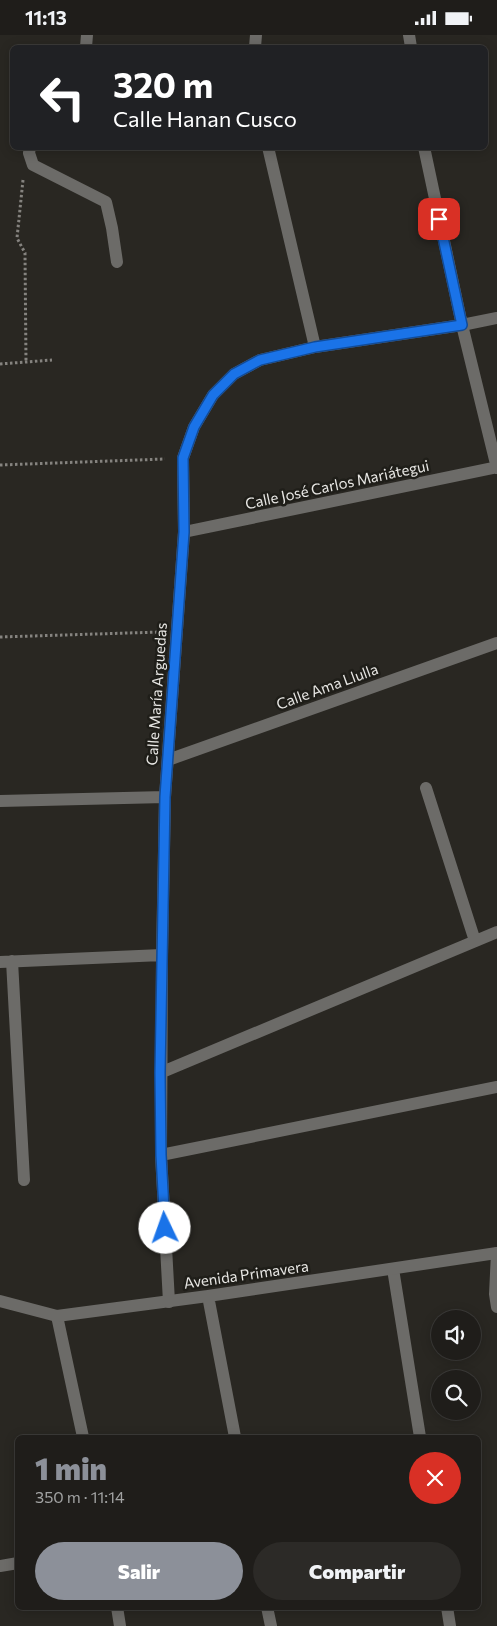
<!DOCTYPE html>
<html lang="es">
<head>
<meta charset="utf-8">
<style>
	:root { --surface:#1f1d1a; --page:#2c2a27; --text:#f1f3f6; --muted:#a1a2a2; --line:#3c3b39; --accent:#8c9099 }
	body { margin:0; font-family:Commissioner,sans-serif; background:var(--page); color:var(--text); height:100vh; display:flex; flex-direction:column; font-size:19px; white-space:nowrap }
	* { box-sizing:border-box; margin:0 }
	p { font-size:16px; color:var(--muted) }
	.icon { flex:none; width:28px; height:28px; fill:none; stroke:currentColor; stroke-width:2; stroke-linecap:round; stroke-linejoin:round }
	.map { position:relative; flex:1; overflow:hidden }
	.drawer { position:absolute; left:15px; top:1400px; width:466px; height:175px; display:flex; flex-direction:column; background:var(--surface); border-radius:8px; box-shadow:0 2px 12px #0003,0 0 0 1px var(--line) }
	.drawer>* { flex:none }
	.banner { position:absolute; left:10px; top:10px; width:478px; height:105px; border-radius:8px; box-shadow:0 2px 12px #0003,0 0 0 1px var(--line); background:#202124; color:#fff; overflow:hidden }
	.buttons { position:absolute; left:431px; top:1275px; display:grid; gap:10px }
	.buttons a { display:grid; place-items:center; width:50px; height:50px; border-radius:50%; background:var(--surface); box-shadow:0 2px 12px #0003,0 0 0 1px var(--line); font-size:25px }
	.pin { position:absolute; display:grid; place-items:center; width:42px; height:42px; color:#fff; margin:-21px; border-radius:10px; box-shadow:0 2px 8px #0006 }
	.me { position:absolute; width:55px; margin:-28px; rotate:357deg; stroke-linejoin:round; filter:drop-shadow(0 0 4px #0008) }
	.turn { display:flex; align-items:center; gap:18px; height:105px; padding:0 20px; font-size:22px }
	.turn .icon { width:65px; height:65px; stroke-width:2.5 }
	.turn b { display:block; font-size:35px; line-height:42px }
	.round { display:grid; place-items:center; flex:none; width:52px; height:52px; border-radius:26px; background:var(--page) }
	.summary { display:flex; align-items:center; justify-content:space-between; height:85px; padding:0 20px }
	h1 { font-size:30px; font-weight:800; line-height:38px; color:var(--accent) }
	.action { display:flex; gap:10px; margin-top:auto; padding:10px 20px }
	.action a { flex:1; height:58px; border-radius:30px; background:var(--accent); color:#fff; font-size:20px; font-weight:800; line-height:58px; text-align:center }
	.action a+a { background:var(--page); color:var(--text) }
	.status { display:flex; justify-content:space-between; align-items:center; height:35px; padding:0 25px; background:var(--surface); direction:ltr }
	.status svg { height:14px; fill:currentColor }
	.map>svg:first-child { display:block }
</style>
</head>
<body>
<div class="status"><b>11:13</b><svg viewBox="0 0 49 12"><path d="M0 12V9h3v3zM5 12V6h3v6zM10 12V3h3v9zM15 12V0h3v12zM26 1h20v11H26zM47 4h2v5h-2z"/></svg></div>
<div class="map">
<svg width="497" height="1591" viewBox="0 0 497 1591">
	<rect width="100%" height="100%" fill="#292722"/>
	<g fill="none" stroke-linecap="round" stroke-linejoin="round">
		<path stroke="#85837f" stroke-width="3" stroke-dasharray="2.5 2.5" stroke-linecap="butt" d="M23 145 17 203 25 218 26 327
			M0 329 52 325
			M0 430 165 424
			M0 602 160 597"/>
		<path stroke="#6c6b68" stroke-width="12" d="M409 0 411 12
			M86 12 87 0
			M255 12 256 0
			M30 112 29 118 33 130 106 167 112 193 117 227
			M268 112 315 312
			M424 112 462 290 497 433
			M184 497 497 432
			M168 725 497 608
			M426 753 475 906
			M0 766 165 762
			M12 926 24 1145
			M0 927 162 920
			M160 1038 497 897
			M161 1120 497 1052
			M497 1218 495 1259 497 1272
			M393 1234 420 1402
			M169 1267 161 1120 162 920 165 762 184 497 183 423 194 392 213 360 234 339 260 325 315 312 462 290 497 283
			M57 1281 83 1402
			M0 1531 18 1528
			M117 1572 120 1591
			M447 1572 450 1591"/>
		<path stroke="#6c6b68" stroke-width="12" d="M208 1261 235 1402
			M0 1266 57 1281 208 1261 497 1218
			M267 1572 271 1591"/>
	</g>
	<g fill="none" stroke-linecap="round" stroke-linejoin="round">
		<g stroke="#114b97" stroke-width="12">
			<path id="route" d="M165 1193 161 1120 160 1038 165 762 184 497 183 423 194 392 213 360 234 339 260 325 315 312 462 290 439 184"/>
		</g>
		<use href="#route" stroke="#1a73e8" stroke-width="9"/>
	</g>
	<g text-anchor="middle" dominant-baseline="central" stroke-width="5" stroke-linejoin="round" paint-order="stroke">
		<g font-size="15" fill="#e8e7e4" stroke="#1f1e19">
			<text transform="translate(337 449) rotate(-12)">Calle José Carlos Mariátegui</text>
			<text transform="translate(327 651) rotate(-20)">Calle Ama Llulla</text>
			<text transform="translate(156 659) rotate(-86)">Calle María Arguedas</text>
			<text transform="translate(246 1239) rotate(-8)">Avenida Primavera</text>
		</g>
	</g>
</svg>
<div class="buttons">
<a><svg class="icon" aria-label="sound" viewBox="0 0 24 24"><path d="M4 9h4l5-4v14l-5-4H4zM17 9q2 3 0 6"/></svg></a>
<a><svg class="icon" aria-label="search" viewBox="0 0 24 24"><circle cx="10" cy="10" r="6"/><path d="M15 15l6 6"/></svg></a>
</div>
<div class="pin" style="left:439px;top:184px;background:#d93025"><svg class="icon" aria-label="arrive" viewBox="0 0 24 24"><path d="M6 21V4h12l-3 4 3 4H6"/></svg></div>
<svg class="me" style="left:165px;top:1193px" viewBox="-20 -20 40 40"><circle r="19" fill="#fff"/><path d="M0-13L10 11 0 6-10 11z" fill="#1a73e8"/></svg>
<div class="banner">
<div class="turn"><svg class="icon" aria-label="left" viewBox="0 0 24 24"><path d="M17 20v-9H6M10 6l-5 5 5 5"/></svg><div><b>320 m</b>Calle Hanan Cusco</div></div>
</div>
<section class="drawer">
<div class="summary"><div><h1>1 min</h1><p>350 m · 11:14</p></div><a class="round" style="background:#d93025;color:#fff"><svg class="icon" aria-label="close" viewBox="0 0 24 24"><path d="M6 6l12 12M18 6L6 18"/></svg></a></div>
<div class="action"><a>Salir</a><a>Compartir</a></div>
</section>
</div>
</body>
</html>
